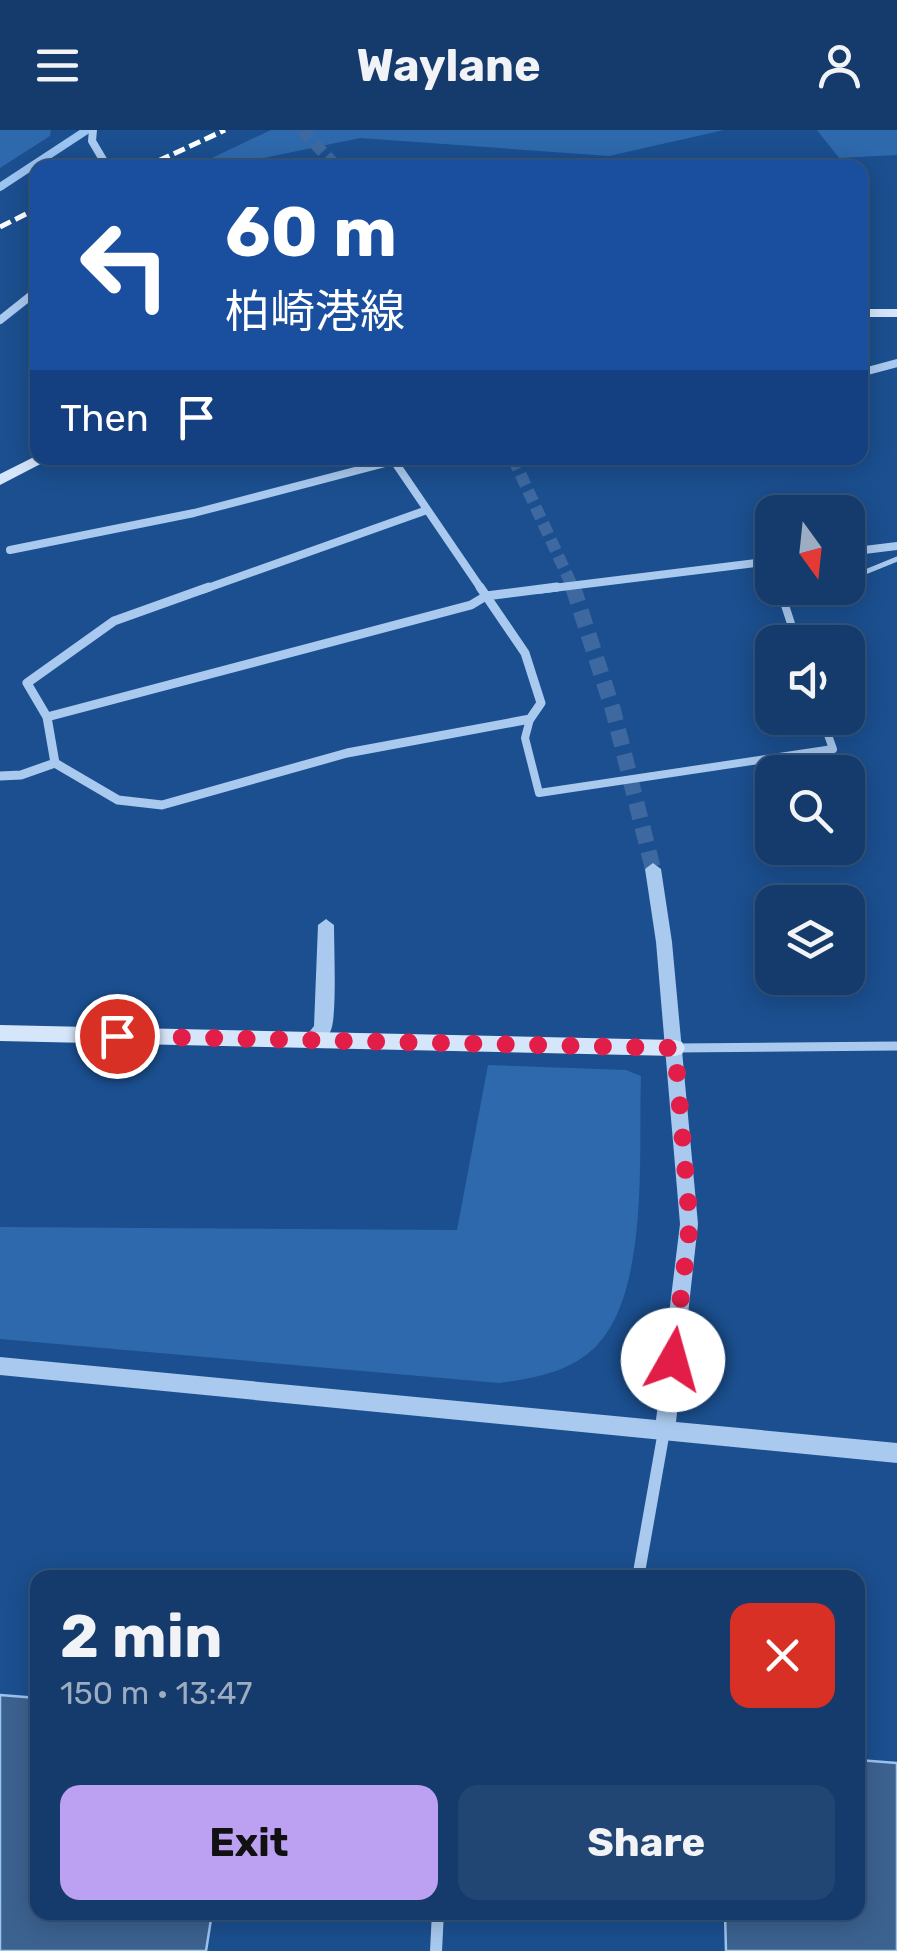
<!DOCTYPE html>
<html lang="en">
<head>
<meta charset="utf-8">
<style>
	:root { --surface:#143b6b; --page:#214673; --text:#f1f3f6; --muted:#9dadc1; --line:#33557e; --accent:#bca0f2 }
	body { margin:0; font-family:Rubik,"Noto Sans JP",sans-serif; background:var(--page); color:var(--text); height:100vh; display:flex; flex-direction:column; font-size:38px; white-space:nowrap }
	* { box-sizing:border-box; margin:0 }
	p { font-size:32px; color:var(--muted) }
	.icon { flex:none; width:55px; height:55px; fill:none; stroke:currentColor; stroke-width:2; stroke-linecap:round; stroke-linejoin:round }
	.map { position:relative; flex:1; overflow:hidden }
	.details { position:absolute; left:30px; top:1440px; width:835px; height:350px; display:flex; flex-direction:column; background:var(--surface); border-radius:20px; box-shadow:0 5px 25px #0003,0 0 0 2px var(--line) }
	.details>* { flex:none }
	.banner { position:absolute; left:30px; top:30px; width:838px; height:305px; border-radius:20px; box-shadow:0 5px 25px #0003,0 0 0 2px var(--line); background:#1a4fa0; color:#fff; overflow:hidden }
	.needle { width:65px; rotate:165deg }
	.controls { position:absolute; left:755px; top:365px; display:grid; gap:20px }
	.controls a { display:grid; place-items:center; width:110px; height:110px; border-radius:20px; background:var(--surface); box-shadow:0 5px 25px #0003,0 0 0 2px var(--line); font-size:50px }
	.pin { position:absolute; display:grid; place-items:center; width:85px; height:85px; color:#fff; margin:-42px; border:5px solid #fff; border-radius:50%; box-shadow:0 2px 10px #0007 }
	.me { position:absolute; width:110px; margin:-55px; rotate:7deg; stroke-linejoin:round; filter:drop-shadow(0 0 8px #0008) }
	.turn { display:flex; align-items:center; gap:35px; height:210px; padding:0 30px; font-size:45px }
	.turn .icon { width:130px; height:130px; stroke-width:2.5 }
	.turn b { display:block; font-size:70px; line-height:85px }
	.then { display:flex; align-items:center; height:95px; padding:0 30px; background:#0003; gap:20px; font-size:38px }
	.round { display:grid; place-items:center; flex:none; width:105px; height:105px; border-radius:20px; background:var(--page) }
	.overview { display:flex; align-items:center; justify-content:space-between; height:170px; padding:0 30px }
	h1 { font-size:60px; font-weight:700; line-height:75px }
	.cta { display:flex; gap:20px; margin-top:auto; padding:20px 30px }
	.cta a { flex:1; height:115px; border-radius:20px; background:var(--accent); color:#111; font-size:40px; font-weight:700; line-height:115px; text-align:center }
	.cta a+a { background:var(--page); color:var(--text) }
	header { display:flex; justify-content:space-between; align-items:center; height:130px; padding:0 30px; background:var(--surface); font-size:45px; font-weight:700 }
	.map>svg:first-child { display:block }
</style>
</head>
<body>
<header><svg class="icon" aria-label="menu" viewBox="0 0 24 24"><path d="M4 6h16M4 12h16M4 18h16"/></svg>Waylane<svg class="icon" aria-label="person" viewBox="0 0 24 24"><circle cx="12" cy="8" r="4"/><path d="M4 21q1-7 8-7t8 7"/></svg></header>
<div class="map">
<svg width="897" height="1821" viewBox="0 0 897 1821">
	<rect width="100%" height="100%" fill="#1b4f8f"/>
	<path fill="#2e69ad" d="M0 0H51L50 6 0 38Z
		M271 0H724L609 26 360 8 221 37H193Z
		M817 0H897V25L839 28Z
		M488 935 626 940 641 946C638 1021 652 1177 586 1225 561 1244 529 1249 499 1253L0 1209V1097L457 1100Z"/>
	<path fill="#3c6290" stroke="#9cc4f0" stroke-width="2.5" d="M0 1565 37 1568 38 1782 212 1783 206 1821H0Z
		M858 1630 897 1633V1821H726L725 1783 858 1782Z"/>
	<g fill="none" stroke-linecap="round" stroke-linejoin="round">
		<path stroke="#9cc4f0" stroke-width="8" d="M0 57 87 0"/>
		<path stroke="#3d69a0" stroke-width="12" stroke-dasharray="12 6" stroke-linecap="butt" d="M302 0 338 38
			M513 328 574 460"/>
		<path stroke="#3d69a0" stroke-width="16" stroke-dasharray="16 9" stroke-linecap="butt" d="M573 457 613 580 653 739"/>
		<path stroke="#a9c9ee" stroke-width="5" d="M848 449 897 429
			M808 460 816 458"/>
		<path stroke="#a9c9ee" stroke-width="8" d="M797 512 782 466 816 458
			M530 589 525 608 539 663 833 619 822 588"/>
		<path stroke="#a9c9ee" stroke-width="8" d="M93 0 92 11 105 33
			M0 190 38 160
			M860 243 897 233
			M392 328 482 460
			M10 420 194 383 393 331 427 328
			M848 422 897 416
			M202 460 427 380
			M537 460 772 431"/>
		<path stroke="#a9c9ee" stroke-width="9" d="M209 457 114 491 27 553 47 587 55 633 118 670 162 675 347 623 530 589 541 573 525 523 480 457
			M47 587 471 475 486 466 557 457
			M0 646 21 645 55 633
			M676 918 897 916"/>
		<path stroke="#a9c9ee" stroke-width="12" d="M638 1448 664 1301
			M436 1821 438 1782"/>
		<path fill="#a9c9ee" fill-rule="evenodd" d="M653 733 661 739 672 812 698 1094 676 1292 897 1313V1333L0 1245V1227L656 1290 680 1094 656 812 645 739Z
			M326 789 334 795C334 815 337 886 331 900 327 912 316 917 306 915L303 910 314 896 318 795Z"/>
		<path fill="#d6e6fa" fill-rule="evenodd" d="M860 179H897V187H860Z
			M38 325 52 328 0 355V344Z
			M0 895 675 910 682 912 685 918 682 924 675 926 0 911Z"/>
		<path stroke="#fff" stroke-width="5" stroke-dasharray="12 5" stroke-linecap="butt" d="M143 38 225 0
			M0 97 38 78"/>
	</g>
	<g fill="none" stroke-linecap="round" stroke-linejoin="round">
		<path stroke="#e11d48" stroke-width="18" stroke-dasharray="0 32.4" d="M117 906 675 918 690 1094 673 1230"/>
	</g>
</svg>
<div class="controls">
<a><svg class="needle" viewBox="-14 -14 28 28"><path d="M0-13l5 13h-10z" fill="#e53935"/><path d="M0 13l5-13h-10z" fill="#9dadc1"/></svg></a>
<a><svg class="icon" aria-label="sound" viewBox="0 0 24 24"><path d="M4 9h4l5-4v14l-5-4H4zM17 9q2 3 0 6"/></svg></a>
<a><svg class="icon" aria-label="search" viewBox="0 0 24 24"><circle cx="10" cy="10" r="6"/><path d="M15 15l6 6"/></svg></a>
<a><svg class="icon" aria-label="layers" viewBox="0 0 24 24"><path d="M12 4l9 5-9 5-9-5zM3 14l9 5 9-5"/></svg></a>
</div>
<div class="pin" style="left:117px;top:906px;background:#d93025"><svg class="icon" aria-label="arrive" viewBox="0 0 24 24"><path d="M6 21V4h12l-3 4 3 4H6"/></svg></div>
<svg class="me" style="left:673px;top:1230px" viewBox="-20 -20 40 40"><circle r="19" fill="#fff"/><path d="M0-13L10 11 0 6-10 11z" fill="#e11d48"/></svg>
<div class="banner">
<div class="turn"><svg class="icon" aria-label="left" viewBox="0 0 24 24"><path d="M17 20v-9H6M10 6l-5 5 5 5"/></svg><div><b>60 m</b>柏崎港線</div></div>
<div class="then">Then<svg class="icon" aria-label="arrive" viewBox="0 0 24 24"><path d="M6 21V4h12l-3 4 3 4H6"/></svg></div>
</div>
<section class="details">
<div class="overview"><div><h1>2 min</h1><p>150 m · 13:47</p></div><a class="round" style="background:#d93025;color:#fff"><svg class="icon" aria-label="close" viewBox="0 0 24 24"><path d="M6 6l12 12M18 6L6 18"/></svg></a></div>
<div class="cta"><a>Exit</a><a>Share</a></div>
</section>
</div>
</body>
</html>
